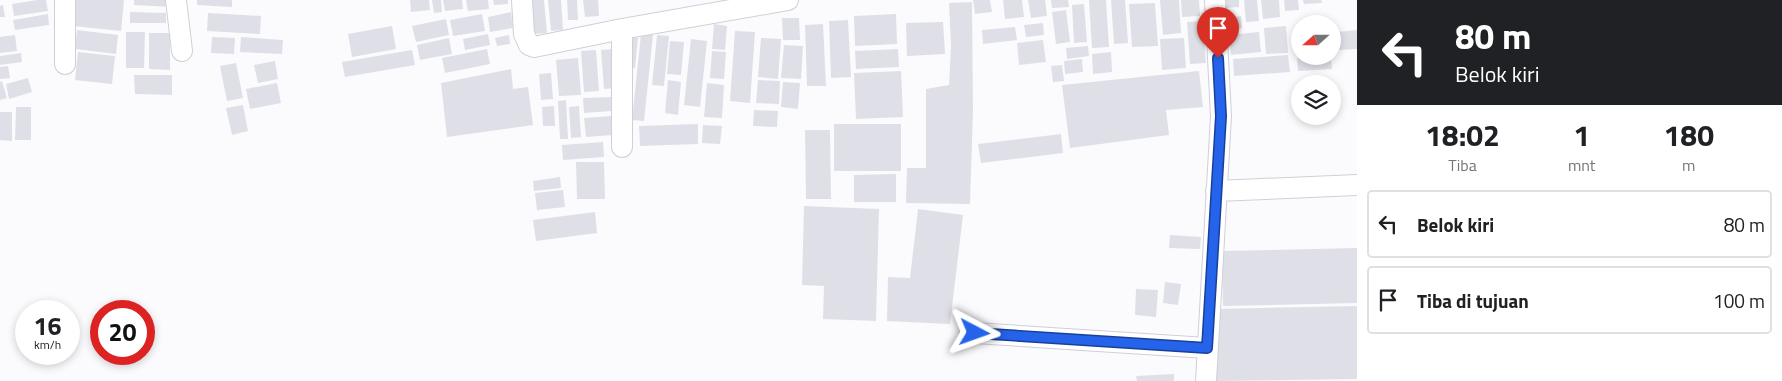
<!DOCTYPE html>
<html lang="id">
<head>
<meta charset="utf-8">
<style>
	:root { --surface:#fff; --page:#f6f6f6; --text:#202124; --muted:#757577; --line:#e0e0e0 }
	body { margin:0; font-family:"Titillium Web",sans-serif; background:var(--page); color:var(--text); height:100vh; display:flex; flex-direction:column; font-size:19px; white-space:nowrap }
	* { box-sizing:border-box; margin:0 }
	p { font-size:16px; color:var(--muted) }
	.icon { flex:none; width:28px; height:28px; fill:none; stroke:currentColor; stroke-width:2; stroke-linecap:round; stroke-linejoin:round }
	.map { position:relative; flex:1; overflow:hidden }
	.panel { display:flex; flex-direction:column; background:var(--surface); width:425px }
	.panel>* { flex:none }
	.guide { background:#202124; color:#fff; overflow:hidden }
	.needle { width:32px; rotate:249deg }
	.controls { position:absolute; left:1291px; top:15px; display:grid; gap:10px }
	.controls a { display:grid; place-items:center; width:50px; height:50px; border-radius:50%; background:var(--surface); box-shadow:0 2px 8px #0003; font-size:25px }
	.speed { position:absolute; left:15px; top:300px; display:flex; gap:10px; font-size:25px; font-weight:700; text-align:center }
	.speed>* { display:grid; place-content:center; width:65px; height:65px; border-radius:50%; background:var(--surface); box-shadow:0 2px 8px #0003; line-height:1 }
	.speed small { font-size:12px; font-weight:400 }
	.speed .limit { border:8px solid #d22; background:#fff; color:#111 }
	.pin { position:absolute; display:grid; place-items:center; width:42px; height:42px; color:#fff; margin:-51px -21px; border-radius:50% 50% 50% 0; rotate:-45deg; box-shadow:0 0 5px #0007 }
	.pin .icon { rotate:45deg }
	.me { position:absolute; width:55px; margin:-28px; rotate:94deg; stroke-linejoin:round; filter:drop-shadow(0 0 4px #0008) }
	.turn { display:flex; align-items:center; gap:18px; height:105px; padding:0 15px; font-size:22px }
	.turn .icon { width:65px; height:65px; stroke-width:2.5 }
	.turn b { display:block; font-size:35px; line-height:42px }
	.eta { display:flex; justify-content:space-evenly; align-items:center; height:85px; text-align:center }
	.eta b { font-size:30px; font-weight:700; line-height:35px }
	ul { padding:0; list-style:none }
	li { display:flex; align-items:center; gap:15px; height:68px; margin:0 10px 8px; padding:0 5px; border:2px solid var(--line); border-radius:5px }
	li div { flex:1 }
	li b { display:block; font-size:19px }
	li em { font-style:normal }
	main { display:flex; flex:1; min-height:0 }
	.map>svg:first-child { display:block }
</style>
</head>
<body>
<main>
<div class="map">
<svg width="1357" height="381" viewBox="0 0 1357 381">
	<rect width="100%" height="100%" fill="#fbfbfe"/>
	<path fill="#dfdfe7" d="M37 0H46L48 11 14 16 12 4Z
		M75 0H124L121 31 73 26Z
		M134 0H171V7L134 5Z
		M197 0H232V7L197 5Z
		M410 0H429L430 10 411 12Z
		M432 0H441L442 12 434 13Z
		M443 0H462L463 9 445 11Z
		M466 0H488L489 9 468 11Z
		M493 0H508V4L494 5Z
		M528 0H544L547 33 531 34Z
		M548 0H561L563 30 551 31Z
		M567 0H577L578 20H568Z
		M583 0H598L599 16 585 17Z
		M973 0H990L992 12 975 14Z
		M1003 0H1022L1024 17 1005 19Z
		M1028 0H1045L1047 16 1031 18Z
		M1051 0H1068L1069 7 1052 8Z
		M1089 0H1106L1109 47 1092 48Z
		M1111 0H1125L1128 43 1114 44Z
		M1160 0H1179L1181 33 1163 35Z
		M1181 0H1199L1200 16 1182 17Z
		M1223 0H1239V7L1223 8Z
		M1244 0H1257L1259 21 1246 22Z
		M1261 0H1279L1280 17 1263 19Z
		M1284 0H1298L1299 10 1285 11Z
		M1303 0H1321L1322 3 1304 4Z
		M972 2 973 111 970 204 906 203 907 168H926V89L949 85 951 45 949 3Z
		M1155 3 1158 46 1132 47 1129 4Z
		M1084 4 1087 42 1074 43 1072 5Z
		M3 5 5 17H0V6Z
		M1066 10 1070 42 1056 44 1052 12Z
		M130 12 166 13V23H130Z
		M511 12 513 28 490 32 488 17Z
		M208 13 261 16 260 34 207 31Z
		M48 14 49 25 15 30 13 20Z
		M482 14 485 31 453 36 450 20Z
		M896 14 897 44 855 46 854 16Z
		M1241 16 1242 28 1225 29 1224 18Z
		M782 18H799L800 40H783Z
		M446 19 449 35 416 42 412 26Z
		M848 20 851 77 831 78 829 21Z
		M1203 21 1206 63 1190 64 1187 22Z
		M943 22 945 54 907 56 906 23Z
		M1043 23 1044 35 1026 37 1024 25Z
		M714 24 727 26 725 50 712 49Z
		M823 24 826 86H807L805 25Z
		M392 26 396 49 352 57 348 34Z
		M1286 26 1288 53 1266 54 1264 28Z
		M1015 27 1017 40 983 44 982 30Z
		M1294 29H1300V53H1296Z
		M77 30 118 35 116 54 75 49Z
		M1357 30V49L1339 50 1337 32Z
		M735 31 755 32 750 103 730 101Z
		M126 32H145L144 68H126Z
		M1259 32 1261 52 1231 55 1229 35Z
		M149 33H170V70L149 69Z
		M488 34 490 45 465 50 463 39Z
		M641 34 653 35 644 121 632 120Z
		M15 35 17 51 0 53V37Z
		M509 35 510 44 497 46 495 38Z
		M657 35 669 36 664 86 652 85Z
		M212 37 235 38 234 54 211 53Z
		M241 37 283 40 282 54 240 52Z
		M630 37 638 38 635 68 627 67Z
		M449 38 452 54 420 60 417 45Z
		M761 38 781 39 778 79 758 77Z
		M1184 38 1186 68 1162 70 1160 39Z
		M691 39 707 41 700 107 684 105Z
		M1043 40 1046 62 1019 65 1017 43Z
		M670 41 684 42 681 75 667 74Z
		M784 45 803 46 801 79 781 78Z
		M1088 46 1089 56 1067 59 1066 48Z
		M487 49 490 64 445 73 442 58Z
		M615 49 617 88 604 89 601 50Z
		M898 49 899 67 856 69 855 51Z
		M412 50 415 65 345 77 342 62Z
		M596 50 599 91 584 92 581 51Z
		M712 51 726 52 724 79 710 78Z
		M78 52 115 56 112 84 75 80Z
		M1111 52 1112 72 1093 74 1092 54Z
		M21 53 22 62 0 65V56Z
		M1288 55 1290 72 1234 76 1233 59Z
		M1331 56 1332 69 1298 71 1297 58Z
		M578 58 581 95 559 96 556 60Z
		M1082 59 1083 72 1065 74 1064 61Z
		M275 61 278 79 258 83 254 65Z
		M236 63 243 98 227 101 220 66Z
		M1062 65 1064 81 1053 82 1051 66Z
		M8 66 10 78 0 79V67Z
		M511 69 513 89 528 87 533 125 447 137 441 83Z
		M901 71 903 117 856 119 854 73Z
		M1199 71 1203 107 1166 110 1169 135 1070 148 1062 85Z
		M551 73 553 99 541 100 539 74Z
		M134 75H172V95L135 94Z
		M28 78 32 92 9 99 6 84Z
		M668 80 681 82 678 115 665 113Z
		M758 80 780 81 779 104 756 103Z
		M2 81 7 98 0 100V82Z
		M783 82 800 83 798 109 781 107Z
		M277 83 281 103 250 109 246 89Z
		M707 83 724 85 722 118 704 117Z
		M611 97 612 111 584 113 583 98Z
		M566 100 568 139H560L558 101Z
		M243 105 248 131 232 135 226 108Z
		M554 106 555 126H543L542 107Z
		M579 106 581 137 571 138 569 107Z
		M16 107H31V140H15Z
		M754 110 778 111 777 127 753 126Z
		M0 112H12V141L0 140Z
		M611 116 613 135 586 137 584 118Z
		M698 124V144L640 146 639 126Z
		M834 124H901V171H834Z
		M703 125 722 126 720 144 702 143Z
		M805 130H830L831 199H806Z
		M1061 134 1063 153 981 163 978 144Z
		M603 142 604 157 563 160 562 145Z
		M576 162H604L605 199H577Z
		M896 174V202H854V175Z
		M560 177 561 188 534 191 533 181Z
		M563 190 565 207 537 210 535 193Z
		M804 206 879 209 876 321 823 319 824 286 802 285Z
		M918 209 963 215 950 324 887 321 888 277 910 278Z
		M595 212 597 233 536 241 533 220Z
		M1170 235 1201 237 1200 249 1169 248Z
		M1357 248V303L1223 306 1222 251Z
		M1165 282 1181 284 1178 305 1163 303Z
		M1136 289 1158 290 1156 317 1135 315Z
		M1357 306V379L1216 381 1214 309Z
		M1174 374V381H1137L1136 376Z"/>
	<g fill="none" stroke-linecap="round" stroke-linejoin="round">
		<g stroke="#d0cfd8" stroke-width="22">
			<path id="minor" d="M65 0V64
				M176 0 182 51
				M522 0 524 34 529 45 534 47 622 29 788 0
				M622 29V147
				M1216 191 1357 185
				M975 333 1207 348
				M1206 381 1221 116 1215 0"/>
		</g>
		<use href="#minor" stroke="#fff" stroke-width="20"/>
	</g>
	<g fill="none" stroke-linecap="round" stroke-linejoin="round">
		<g stroke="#184099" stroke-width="12">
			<path id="route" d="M975 333 1207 348 1221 116 1218 58"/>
		</g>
		<use href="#route" stroke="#2563eb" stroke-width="9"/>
	</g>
</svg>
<div class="controls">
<a><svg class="needle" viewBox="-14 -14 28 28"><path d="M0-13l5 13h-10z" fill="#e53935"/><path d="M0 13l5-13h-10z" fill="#757577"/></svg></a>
<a><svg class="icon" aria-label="layers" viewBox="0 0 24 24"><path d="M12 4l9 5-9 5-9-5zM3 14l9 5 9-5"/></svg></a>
</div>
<div class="speed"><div>16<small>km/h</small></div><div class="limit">20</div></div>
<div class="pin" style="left:1218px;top:58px;background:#d93025"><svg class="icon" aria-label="arrive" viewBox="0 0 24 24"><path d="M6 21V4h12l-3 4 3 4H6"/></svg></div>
<svg class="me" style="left:975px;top:333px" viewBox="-20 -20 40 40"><path d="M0-17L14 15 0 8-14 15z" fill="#2563eb" stroke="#fff" stroke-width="4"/></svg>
</div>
<section class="panel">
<div class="guide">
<div class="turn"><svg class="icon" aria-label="left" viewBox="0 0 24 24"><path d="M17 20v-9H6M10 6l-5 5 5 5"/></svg><div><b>80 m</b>Belok kiri</div></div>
</div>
<div class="eta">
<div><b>18:02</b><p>Tiba</p></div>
<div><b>1</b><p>mnt</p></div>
<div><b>180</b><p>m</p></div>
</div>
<ul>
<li><svg class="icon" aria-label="left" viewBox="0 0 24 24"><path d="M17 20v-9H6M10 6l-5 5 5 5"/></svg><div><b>Belok kiri</b></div><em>80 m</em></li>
<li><svg class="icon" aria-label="arrive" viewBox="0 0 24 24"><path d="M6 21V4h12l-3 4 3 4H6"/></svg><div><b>Tiba di tujuan</b></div><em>100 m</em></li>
</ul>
</section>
</main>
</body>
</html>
